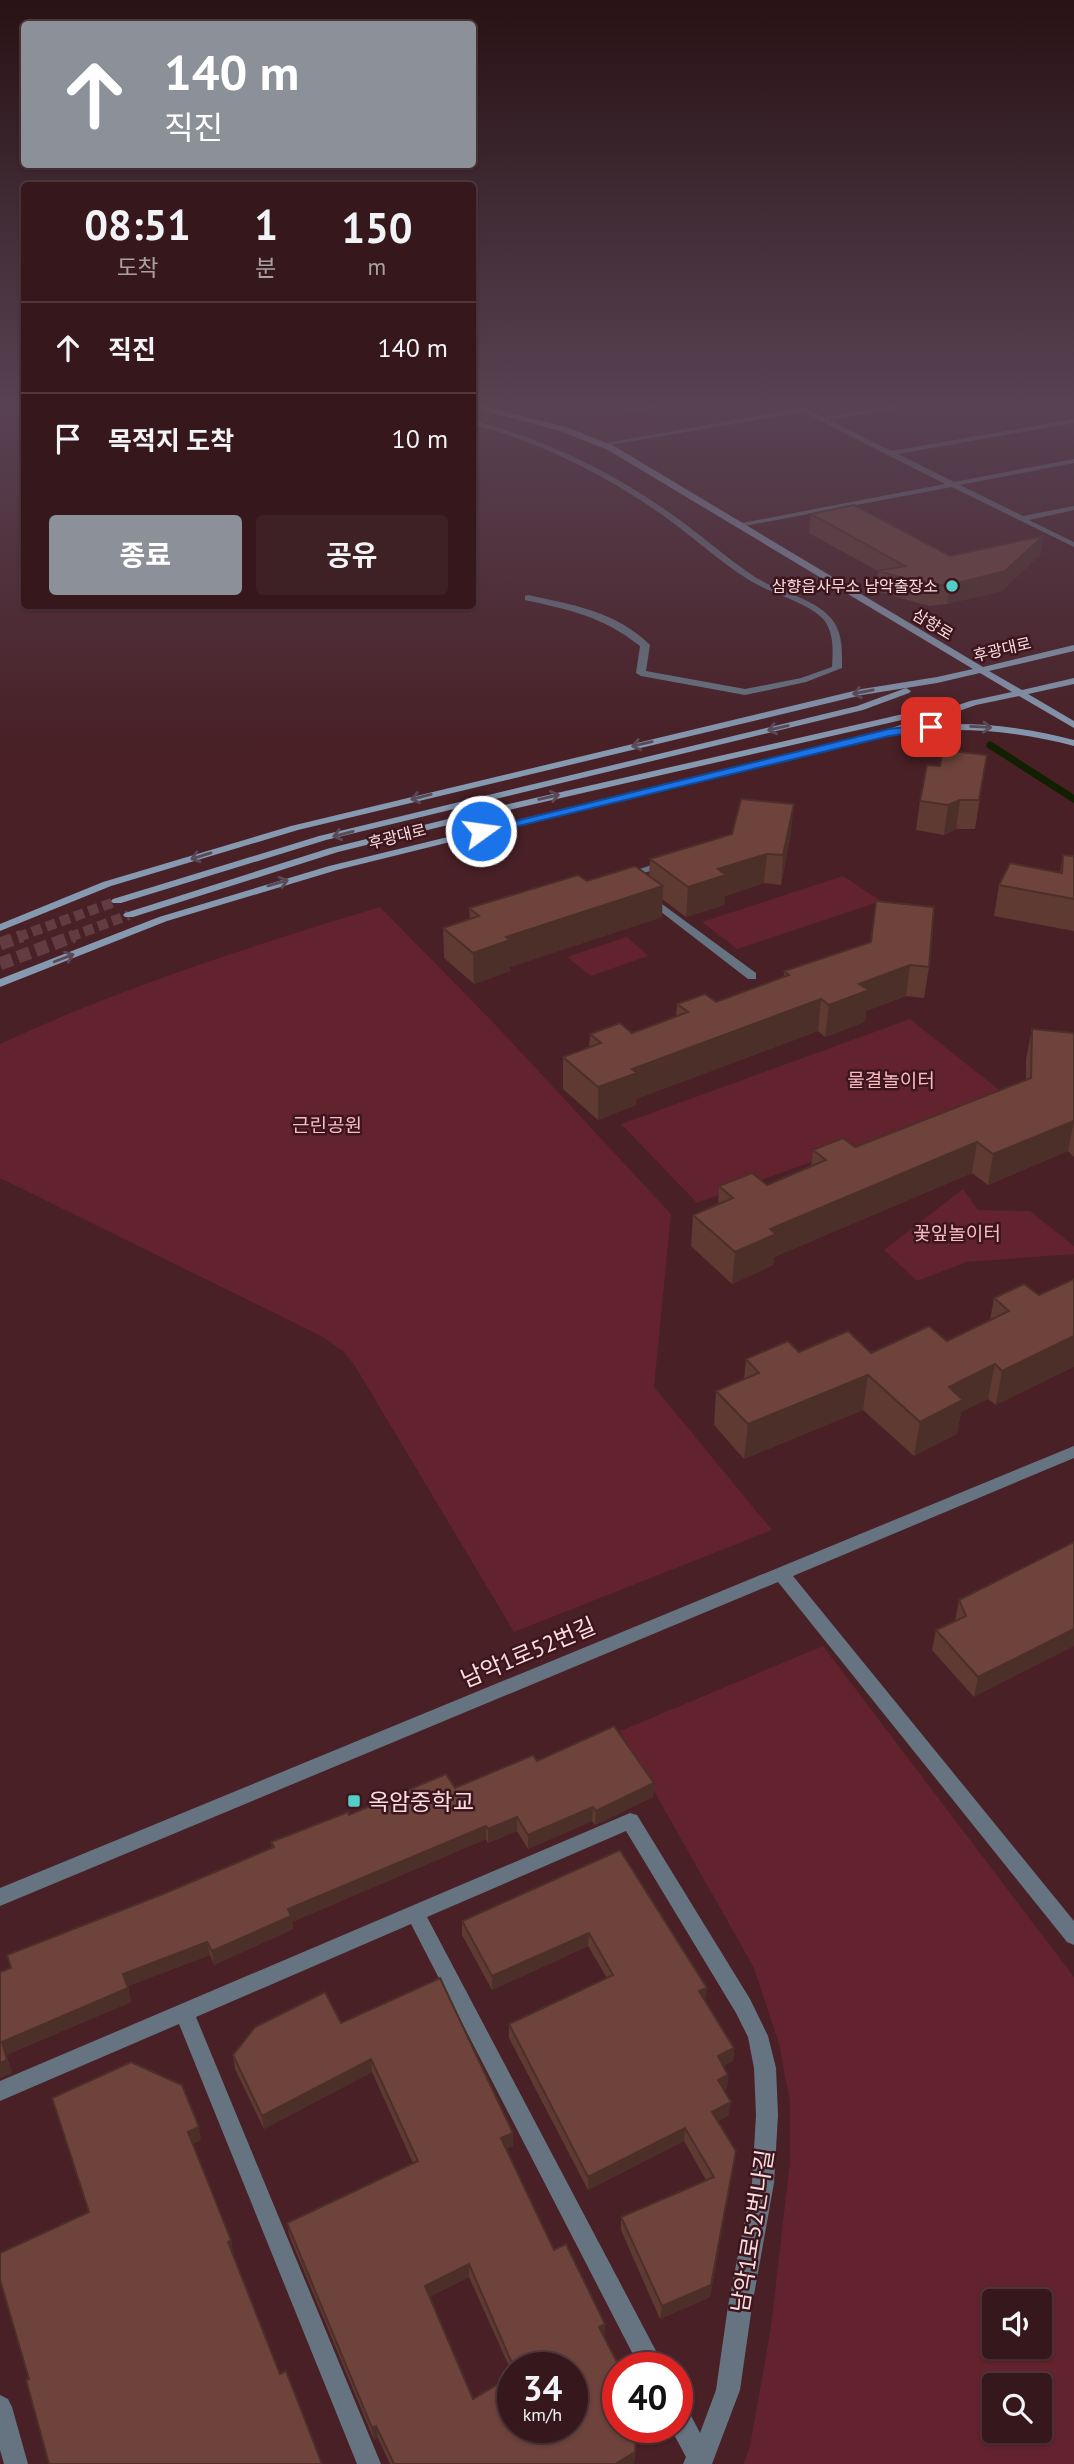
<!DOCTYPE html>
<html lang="ko">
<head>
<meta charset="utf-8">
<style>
	:root { --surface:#36181c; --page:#3d2125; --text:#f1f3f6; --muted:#aaa0a3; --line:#50373b; --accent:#8c9099 }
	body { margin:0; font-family:"PT Sans","Noto Sans KR",sans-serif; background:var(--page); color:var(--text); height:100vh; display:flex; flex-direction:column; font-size:26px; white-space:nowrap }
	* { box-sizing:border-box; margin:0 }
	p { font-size:23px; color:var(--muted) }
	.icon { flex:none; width:38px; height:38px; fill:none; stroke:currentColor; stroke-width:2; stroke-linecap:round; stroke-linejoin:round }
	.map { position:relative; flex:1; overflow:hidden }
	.details { position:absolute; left:21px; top:182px; width:455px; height:427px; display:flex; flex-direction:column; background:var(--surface); border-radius:7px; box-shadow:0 2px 5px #0004,0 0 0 2px var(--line) }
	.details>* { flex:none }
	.banner { position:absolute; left:21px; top:21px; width:455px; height:147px; border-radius:7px; box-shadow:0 2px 5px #0004,0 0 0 2px var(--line); background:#8c9099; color:#fff; overflow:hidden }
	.buttons { position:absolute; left:982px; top:2289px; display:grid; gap:14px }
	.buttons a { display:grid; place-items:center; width:70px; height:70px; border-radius:7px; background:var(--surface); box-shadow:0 2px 5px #0004,0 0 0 2px var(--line); font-size:35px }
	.speed { position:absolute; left:497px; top:2352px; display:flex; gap:14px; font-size:35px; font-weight:700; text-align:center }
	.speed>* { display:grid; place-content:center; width:91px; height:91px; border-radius:50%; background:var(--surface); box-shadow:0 2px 5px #0004,0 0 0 2px var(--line); line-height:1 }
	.speed small { font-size:18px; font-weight:400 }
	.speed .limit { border:10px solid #d22; background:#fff; color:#111 }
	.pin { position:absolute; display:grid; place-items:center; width:60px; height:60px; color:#fff; margin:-30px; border-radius:14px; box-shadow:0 4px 10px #0006 }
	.me { position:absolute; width:77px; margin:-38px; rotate:76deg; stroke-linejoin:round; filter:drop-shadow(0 0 5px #0008) }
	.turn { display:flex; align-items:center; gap:24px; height:147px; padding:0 28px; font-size:32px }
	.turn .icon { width:91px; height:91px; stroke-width:2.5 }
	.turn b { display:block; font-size:49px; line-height:60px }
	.eta { display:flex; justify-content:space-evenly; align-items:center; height:119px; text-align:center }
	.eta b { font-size:42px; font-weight:700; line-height:49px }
	.cta { display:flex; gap:14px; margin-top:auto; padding:14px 28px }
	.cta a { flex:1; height:80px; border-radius:7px; background:var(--accent); color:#fff; font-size:28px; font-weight:700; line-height:80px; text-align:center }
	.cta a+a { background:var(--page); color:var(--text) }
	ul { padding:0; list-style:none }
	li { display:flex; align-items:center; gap:21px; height:91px; padding:0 28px; border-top:2px solid var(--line) }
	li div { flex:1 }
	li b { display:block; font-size:26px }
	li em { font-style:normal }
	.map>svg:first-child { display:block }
</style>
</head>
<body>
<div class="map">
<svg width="1074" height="2464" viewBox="0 0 1074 2464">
	<rect width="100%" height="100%" fill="#482026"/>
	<path fill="#62222e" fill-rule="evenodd" d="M843 876 881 901 737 949 702 922Z
		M380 907 491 1020 671 1214 654 1387 772 1530 514 1632 355 1366 343 1351 321 1336 0 1178V1044C122 987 251 946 380 907Z
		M627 937 648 956 591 976 567 957Z
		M910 1019 1003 1093 697 1203 621 1124Z
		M963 1189 978 1210 1030 1211 1074 1246V1254L967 1262 917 1281 884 1250Z
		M823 1646 1074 1977V2464H744L750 2446 771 2327 790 2161V2101L779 2044 754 1968 620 1731ZM994 2301H1040V2347H994ZM994 2385H1040V2431H994Z"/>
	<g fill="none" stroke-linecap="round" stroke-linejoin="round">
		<path stroke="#102001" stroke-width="7" d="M990 745 1074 799"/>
		<path stroke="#633c42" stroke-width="10" stroke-dasharray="10 5" stroke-linecap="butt" d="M18 937 117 901
			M70 937 129 915"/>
		<path stroke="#633c42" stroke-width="13" stroke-dasharray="13 6" stroke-linecap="butt" d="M0 944 22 936
			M0 964 74 936"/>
		<path fill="#667381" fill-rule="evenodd" d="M587 402 634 408 678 402H693L634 412Z
			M785 402H793L823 417 913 402H926L923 404 829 420 891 451 1074 419V423L898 454 954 482 1074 459V463L960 485 1023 516 1074 506V510L1029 520 1074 542V547L952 487 739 527V523H742L945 484 803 412 604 446 600 444 797 409Z
			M472 420C544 439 609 470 670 513 699 533 725 557 755 577 778 591 813 598 830 617 843 631 842 650 842 668L806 682 745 695 641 676 636 673 640 646C602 616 570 610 525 600V596L528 595C571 604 617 612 650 645L646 671 745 689 801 678 832 667C833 651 834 633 824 620 808 602 771 594 749 580 719 561 693 537 664 516 605 475 542 443 472 424Z
			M667 860 671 861V865L623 879 618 876Z
			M647 893 756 973V979H748L643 898V894Z
			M1074 1446V1458L793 1576 1074 1921V1945L1067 1942 778 1582 0 1906V1888Z
			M630 1813 637 1815 750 1999 768 2036 776 2068 778 2115 774 2183 752 2306 740 2390 712 2464H683L686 2457 670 2427H677V2403L686 2406 700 2433 716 2390 728 2306 752 2183 756 2115 754 2068 748 2037 736 2013 626 1831 427 1917 665 2368H640L411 1924 196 2017 381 2464H357L179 2024 0 2101V2081Z
			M0 2395 8 2399 12 2407 28 2464H4L0 2450Z"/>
		<path fill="#8599b0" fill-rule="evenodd" d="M472 403 569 428 614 446 983 667 1074 645V651L989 671 1022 690 1074 678V684L1028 694 1074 721V728L1019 696 976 705 916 726C970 721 1022 726 1074 740V746C1021 732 969 727 914 732L910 728 337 870 167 921 0 987V979L159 917 329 866 886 730 970 701 1012 692 980 673 937 683 862 695 298 830 111 886 0 931V924L103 882 291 826 862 689 937 677 973 669 608 450 563 432 472 407Z
			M906 688 911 691 909 693 863 710 326 840 121 903H113L111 901 113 899 319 836 857 706Z
			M925 709 928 710V714L513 809 338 852 133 917H125L123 915 125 913 330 848 513 803Z"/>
	</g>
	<path fill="#5e3a33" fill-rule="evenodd" d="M811 514 950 556 1043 536 1040 555 1002 591 947 604 929 606 876 591 878 571 809 533Z
		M987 755 975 829H956L944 835 916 830 920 801 940 766Z
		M791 833 781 885 764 883 725 896 724 905 686 917 662 899V917L510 967V971L474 984 444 958 443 928 470 919 469 908 587 881 649 876 650 859Z
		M1063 855 1074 856V931L994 916 999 885 1060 872Z
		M871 942 929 967 924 998 906 996 866 1011 865 1022 825 1037 818 1031 636 1099V1105L598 1120 563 1089V1057L589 1048 590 1034 632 1033 676 1017 677 1004 716 1002 784 977V971Z
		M1032 1029 1074 1033V1157L1068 1151 988 1185 972 1173 774 1257 773 1265 732 1284 691 1246 693 1215 718 1204 719 1186 767 1185 811 1167 813 1150 855 1147 1026 1080V1059Z
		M1024 1284 996 1405 988 1399 961 1412 957 1434 914 1456 863 1410 744 1459 714 1425 716 1391 744 1379 746 1359 799 1352 871 1353 947 1341 990 1320 994 1298Z
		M1074 1542 974 1697 932 1650 936 1630 955 1621 959 1600Z
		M537 1761 654 1783 653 1797 595 1825 592 1821 528 1849 517 1831 488 1843 486 1839 292 1922 293 1929 214 1965 210 1955 128 1986 131 2002 6 2055 12 2073 0 2078V1972L163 1894 272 1848 271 1842 349 1815 455 1788Z
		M620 1850 705 2001 734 2048 733 2061 723 2066 728 2075 727 2088 724 2090 729 2115 718 2121 736 2151 710 2297 660 2319 621 2230V2217L706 2180 684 2141 588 2190 509 2038V2024L607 1978 588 1946 492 1990 462 1935V1921Z
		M341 2023 513 2133V2146L506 2149 554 2250 605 2324 604 2336H603L637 2427 634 2464H390L378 2438 374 2440 289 2235 287 2223 413 2163 372 2072 264 2129 235 2069 233 2055ZM469 2277 513 2375 473 2399 429 2297ZM513 2368H572L513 2427Z"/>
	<path fill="#4c2f29" d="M1043 536 1040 555 1002 591 947 604 950 585Z
		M960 800 956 829 944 835 948 805Z
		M794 804 791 833 781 885 783 855Z
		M767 854 764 883 725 896 724 905 686 917 688 887 718 869Z
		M663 886 662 917 510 967V971L474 984 473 953 506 937Z
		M910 965 906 996 866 1011 865 1022 825 1037 829 1005 859 984Z
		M821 999 818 1031 636 1099V1105L598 1120V1087L632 1069Z
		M1074 1121 1068 1151 988 1185 993 1154Z
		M977 1142 972 1173 774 1257 773 1265 732 1284 735 1252 770 1229Z
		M1074 1336V1367L996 1405 1002 1371Z
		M995 1364 988 1399 961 1412 957 1434 914 1456 920 1422 949 1387Z
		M868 1375 863 1410 744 1459 748 1424Z
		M1074 1629V1646L974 1697 978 1677Z
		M654 1783 653 1797 595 1825 596 1811Z
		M593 1807 592 1821 528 1849V1835Z
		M517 1817V1831L488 1843V1829Z
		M486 1826V1839L292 1922 293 1929 214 1965 212 1951 288 1909Z
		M589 1933 588 1946 492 1990V1976Z
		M207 1942 210 1955 126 1987 123 1974Z
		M128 1988 131 2002 6 2055 2 2042Z
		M707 1988 705 2001 699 1991Z
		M734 2048 733 2061 716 2070 718 2056Z
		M371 2059 372 2072 264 2129 262 2116Z
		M7 2060 12 2073 0 2078V2063Z
		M728 2075 727 2088 716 2094 718 2080Z
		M731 2102 729 2115 711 2125 712 2112Z
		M199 2127 201 2140 191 2145 188 2132Z
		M685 2128 684 2141 588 2190V2177Z
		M513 2133V2146L501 2151V2138Z
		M736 2151 710 2297 660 2319 662 2306Z
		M231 2240 234 2253 230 2254 228 2242Z
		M469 2264V2277L426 2299 425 2286Z
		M605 2324 604 2336 598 2339 599 2327Z
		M376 2426 378 2438 374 2440 372 2428Z
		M635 2452 634 2464H615Z"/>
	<path fill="#6d433b" stroke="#4c2f29" stroke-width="2" fill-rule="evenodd" d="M854 505 950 556 1043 536 1005 571 950 585 932 586 878 571 905 566 811 514Z
		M943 750 987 755 979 800H960L948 805 920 801 927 765 940 766Z
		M741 799 794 804 783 855 767 854 718 869 726 875 688 887 650 859 732 834Z
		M1063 855 1074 856V899L999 885 1010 863 1062 873Z
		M635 866 663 886 506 937 510 940 473 953 443 928 479 916 469 908 578 875 587 881Z
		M876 901 934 907 929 967 910 965 859 984 869 990 829 1005 821 999 632 1069 637 1073 598 1087 563 1057 601 1043 590 1034 620 1023 632 1033 688 1012 677 1004 705 994 716 1002 789 975 784 971 871 942Z
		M1032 1029 1074 1033V1121L993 1154 977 1142 770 1229 776 1234 735 1252 693 1215 733 1198 719 1186 752 1173 767 1185 826 1160 813 1150 843 1138 855 1147 1031 1078Z
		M1074 1279V1336L1002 1371 995 1364 949 1387 963 1400 920 1422 868 1375 748 1424 716 1391 759 1373 746 1359 788 1341 799 1352 848 1331 871 1353 929 1326 947 1341 1009 1311 994 1298 1024 1284 1039 1295Z
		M1074 1542V1629L978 1677 936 1630 966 1616 959 1600Z
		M614 1726 654 1783 596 1811 593 1807 528 1835 517 1817 488 1829 486 1826 288 1909 291 1916 212 1951 207 1942 123 1974 128 1988 2 2042 7 2060 0 2063V1972L11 1968 7 1955 163 1894 274 1847 271 1842 348 1812 349 1815 446 1774 455 1788 533 1755 537 1761Z
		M620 1850 707 1988 699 1991 734 2048 718 2056 728 2075 718 2080 731 2102 712 2112 736 2151 711 2285 662 2306 621 2217 714 2177 685 2128 588 2177 509 2024 613 1975 589 1933 492 1976 462 1921Z
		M440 1978 513 2133 501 2138 554 2250 566 2244 605 2324 599 2327 620 2368H618V2427H637L635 2452 615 2464H394L376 2426 372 2428 287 2223 418 2161 371 2059 262 2116 233 2055 255 2027 325 1992 341 2023ZM469 2264 514 2368H572V2427H513V2375L473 2399 425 2286Z
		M131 2062 182 2085 199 2127 188 2132 231 2240 228 2242 280 2374 286 2371 322 2464H49L26 2380 29 2379 0 2280V2253L89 2212 52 2098Z"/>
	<defs><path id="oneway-shaft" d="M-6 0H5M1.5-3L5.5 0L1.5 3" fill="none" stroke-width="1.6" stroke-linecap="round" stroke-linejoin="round" transform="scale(1.75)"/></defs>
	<g stroke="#5a4a58">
		<use href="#oneway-shaft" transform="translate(863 692) rotate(169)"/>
		<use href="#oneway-shaft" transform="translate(981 727) rotate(3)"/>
		<use href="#oneway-shaft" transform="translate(778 728) rotate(167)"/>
		<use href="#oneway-shaft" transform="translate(642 744) rotate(167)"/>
		<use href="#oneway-shaft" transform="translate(421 797) rotate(166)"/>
		<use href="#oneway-shaft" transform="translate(549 797) rotate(-13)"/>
		<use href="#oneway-shaft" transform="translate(343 834) rotate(166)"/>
		<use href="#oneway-shaft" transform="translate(201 856) rotate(163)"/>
		<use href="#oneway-shaft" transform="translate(278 883) rotate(-16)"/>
		<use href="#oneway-shaft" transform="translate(64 958) rotate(-21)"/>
	</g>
	<linearGradient id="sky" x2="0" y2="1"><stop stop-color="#281215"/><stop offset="0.54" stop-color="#584252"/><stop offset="1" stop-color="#584252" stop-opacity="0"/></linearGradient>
	<rect width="1074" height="747" fill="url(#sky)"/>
	<path fill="#1a73e8" stroke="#114b97" stroke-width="2" d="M931 724 935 725V730L889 736 481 835 475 831 889 729Z"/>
	<g fill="#54cdc8" stroke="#3d161d" stroke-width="2.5">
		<circle cx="952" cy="586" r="7"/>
		<rect x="347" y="1794" width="14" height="14" rx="3.5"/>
	</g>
	<g text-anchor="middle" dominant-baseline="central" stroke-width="5" stroke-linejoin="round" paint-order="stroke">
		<g font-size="16" fill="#f9dee0" stroke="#3d161d" text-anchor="end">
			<text x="938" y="586">삼향읍사무소 남악출장소</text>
		</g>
		<g font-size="16" fill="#f9dee0" stroke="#3d161d">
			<text transform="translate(933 624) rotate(31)">삼향로</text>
			<text transform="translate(1002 649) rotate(-13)">후광대로</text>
			<text transform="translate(397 836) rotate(-14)">후광대로</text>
		</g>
		<g font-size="19" fill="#f8bcc3" stroke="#3d161d">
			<text x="891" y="1080">물결놀이터</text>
			<text x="327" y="1125">근린공원</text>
			<text x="957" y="1233">꽃잎놀이터</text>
		</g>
		<g font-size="23" fill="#f9dee0" stroke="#3d161d">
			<text transform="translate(528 1652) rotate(-23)">남악1로52번길</text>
			<text transform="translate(752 2231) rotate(-81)">남악1로52번나길</text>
		</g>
		<g font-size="23" fill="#f9dee0" stroke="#3d161d" text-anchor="start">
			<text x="368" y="1801">옥암중학교</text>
		</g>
	</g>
</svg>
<div class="buttons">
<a><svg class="icon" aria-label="sound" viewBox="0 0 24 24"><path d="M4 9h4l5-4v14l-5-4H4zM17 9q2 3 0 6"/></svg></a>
<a><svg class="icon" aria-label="search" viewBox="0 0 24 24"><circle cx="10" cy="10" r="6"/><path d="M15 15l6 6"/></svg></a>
</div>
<div class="speed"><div>34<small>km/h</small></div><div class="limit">40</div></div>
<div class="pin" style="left:931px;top:727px;background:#d93025"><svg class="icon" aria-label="arrive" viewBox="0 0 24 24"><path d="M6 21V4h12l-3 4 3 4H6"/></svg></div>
<svg class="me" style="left:481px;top:831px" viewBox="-20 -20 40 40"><circle r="17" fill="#1a73e8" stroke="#fff" stroke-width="3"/><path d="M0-11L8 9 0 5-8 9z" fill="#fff"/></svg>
<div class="banner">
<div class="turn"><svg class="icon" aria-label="ahead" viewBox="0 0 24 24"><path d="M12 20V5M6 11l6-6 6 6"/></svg><div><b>140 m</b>직진</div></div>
</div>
<section class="details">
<div class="eta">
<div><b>08:51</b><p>도착</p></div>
<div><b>1</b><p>분</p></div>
<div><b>150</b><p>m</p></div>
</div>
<ul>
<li><svg class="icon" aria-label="ahead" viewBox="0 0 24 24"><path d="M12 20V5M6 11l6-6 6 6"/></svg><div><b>직진</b></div><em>140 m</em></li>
<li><svg class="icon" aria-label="arrive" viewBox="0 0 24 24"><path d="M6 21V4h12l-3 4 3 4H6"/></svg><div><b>목적지 도착</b></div><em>10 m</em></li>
</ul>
<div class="cta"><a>종료</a><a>공유</a></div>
</section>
</div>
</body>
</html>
